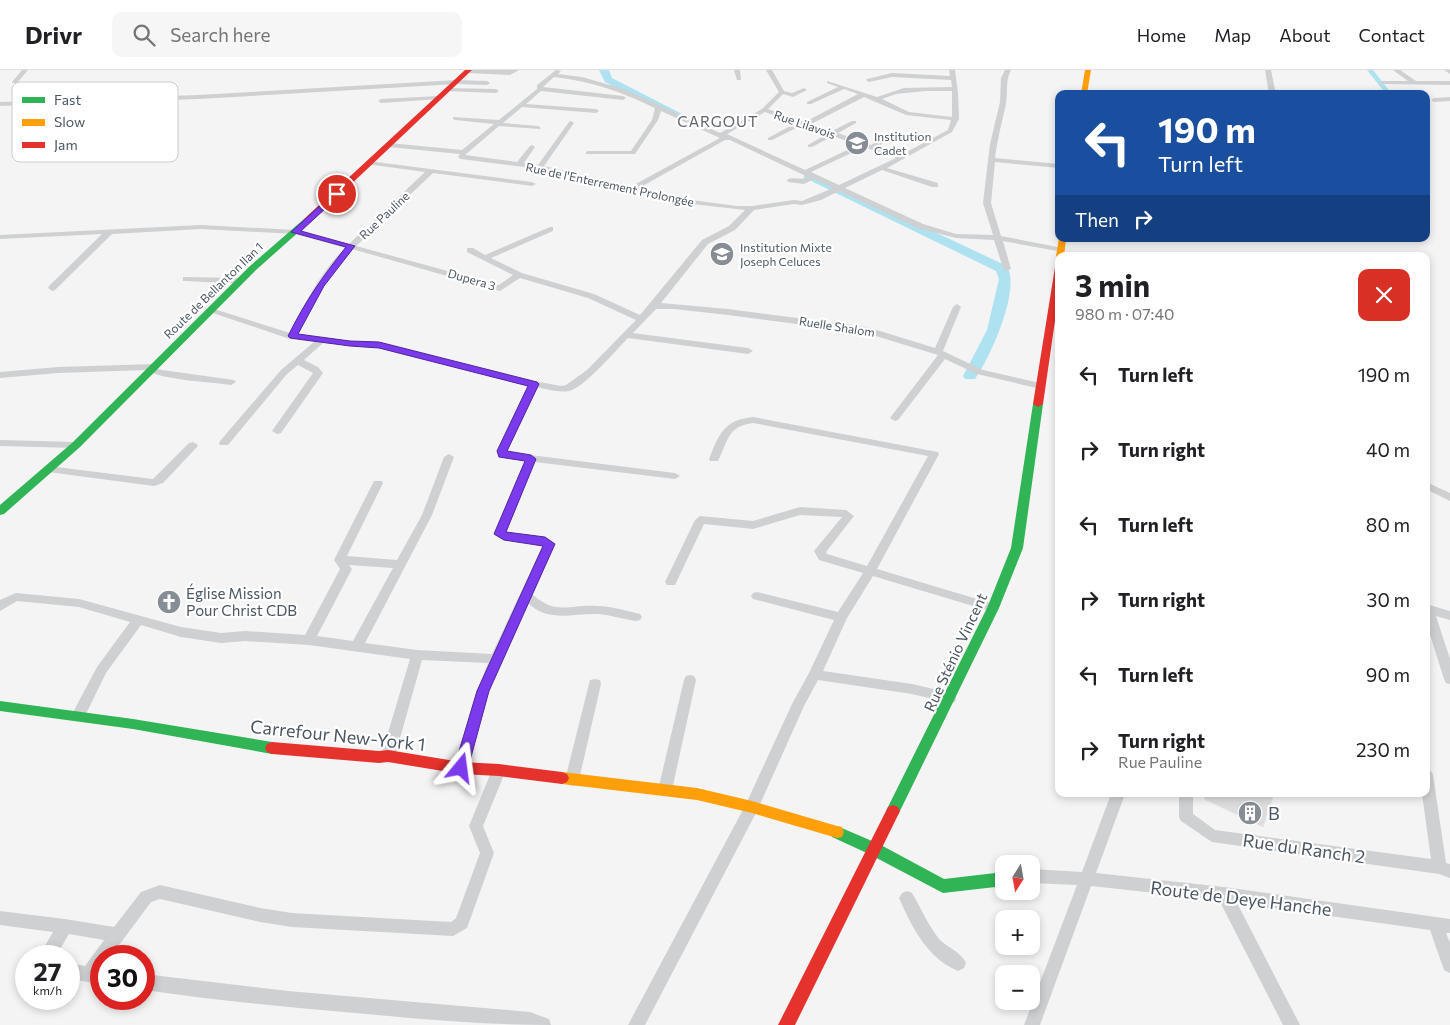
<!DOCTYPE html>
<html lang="en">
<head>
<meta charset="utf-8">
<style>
	:root { --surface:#fff; --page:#f6f6f6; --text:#202124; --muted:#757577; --line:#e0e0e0 }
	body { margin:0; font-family:Commissioner,sans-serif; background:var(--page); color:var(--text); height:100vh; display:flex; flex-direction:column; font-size:19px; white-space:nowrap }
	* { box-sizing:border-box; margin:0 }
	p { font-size:16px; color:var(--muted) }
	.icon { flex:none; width:28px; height:28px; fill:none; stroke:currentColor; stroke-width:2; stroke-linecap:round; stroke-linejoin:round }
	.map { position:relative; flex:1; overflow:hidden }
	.details { position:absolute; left:1055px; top:182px; width:375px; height:545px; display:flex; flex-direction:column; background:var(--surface); border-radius:10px; box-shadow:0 2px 8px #0003 }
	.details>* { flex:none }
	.banner { position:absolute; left:1055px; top:20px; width:375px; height:152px; border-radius:10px; box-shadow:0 2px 8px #0003; background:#1a4fa0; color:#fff; overflow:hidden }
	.needle { width:32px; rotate:191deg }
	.tools { position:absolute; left:995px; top:785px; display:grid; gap:10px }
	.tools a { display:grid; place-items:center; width:45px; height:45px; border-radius:10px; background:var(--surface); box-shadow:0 2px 8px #0003; font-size:25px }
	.speed { position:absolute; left:15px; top:875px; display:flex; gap:10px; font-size:25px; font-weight:700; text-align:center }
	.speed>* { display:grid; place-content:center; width:65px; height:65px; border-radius:50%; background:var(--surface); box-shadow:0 2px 8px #0003; line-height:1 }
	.speed small { font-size:12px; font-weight:400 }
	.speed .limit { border:8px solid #d22; background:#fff; color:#111 }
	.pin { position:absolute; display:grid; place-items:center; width:42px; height:42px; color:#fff; margin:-21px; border:2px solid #fff; border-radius:50%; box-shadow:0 1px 5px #0007 }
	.me { position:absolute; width:55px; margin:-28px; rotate:16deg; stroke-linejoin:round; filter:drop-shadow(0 0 4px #0008) }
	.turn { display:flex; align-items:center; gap:18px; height:105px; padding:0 20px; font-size:22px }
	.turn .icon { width:65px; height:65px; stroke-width:2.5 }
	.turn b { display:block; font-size:35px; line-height:42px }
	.then { display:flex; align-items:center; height:48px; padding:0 20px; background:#0003; gap:10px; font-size:19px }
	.round { display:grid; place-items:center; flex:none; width:52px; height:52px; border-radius:10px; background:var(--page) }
	.headline { display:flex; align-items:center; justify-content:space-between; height:85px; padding:0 20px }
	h1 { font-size:30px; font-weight:700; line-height:38px }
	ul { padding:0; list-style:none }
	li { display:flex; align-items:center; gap:15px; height:75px; padding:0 20px }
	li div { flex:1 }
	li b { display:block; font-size:19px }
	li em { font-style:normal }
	header { display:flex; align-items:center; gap:30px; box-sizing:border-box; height:70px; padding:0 25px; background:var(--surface); border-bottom:1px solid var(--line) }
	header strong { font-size:24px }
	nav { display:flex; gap:28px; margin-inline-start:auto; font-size:18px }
	.search { width:350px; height:45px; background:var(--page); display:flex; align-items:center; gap:12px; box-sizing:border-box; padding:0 18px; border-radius:10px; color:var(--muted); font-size:19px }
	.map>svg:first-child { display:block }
</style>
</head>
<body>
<header>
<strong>Drivr</strong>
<div class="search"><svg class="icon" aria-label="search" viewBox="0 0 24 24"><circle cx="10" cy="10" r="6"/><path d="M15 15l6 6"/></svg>Search here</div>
<nav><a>Home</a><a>Map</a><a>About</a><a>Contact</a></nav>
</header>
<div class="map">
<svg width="1450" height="955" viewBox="0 0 1450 955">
	<rect width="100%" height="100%" fill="#f4f4f4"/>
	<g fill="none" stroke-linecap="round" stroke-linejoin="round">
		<path fill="#aee2f0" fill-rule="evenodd" d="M1367 0H1373L1392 24H1386Z"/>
		<path fill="#aee2f0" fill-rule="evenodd" d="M599 0H609L612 8 686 46 685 48H677L605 12Z
			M809 103 1007 196C1021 220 990 288 975 309H965L963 306 987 260 999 209 996 201 805 108 803 106Z"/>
	</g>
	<path fill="#ddddde" stroke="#e5e6e7" d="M1206 724H1274L1263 757 1204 729Z"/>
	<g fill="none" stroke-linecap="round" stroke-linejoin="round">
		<path fill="#ced0d2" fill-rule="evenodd" d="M22 0H28L17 13H13L12 12Z
			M466 0H519L510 5 468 3Z
			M556 0 561 1 558 4 582 7 624 19 720 63 762 39 779 22 766 0H772L784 21 792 23 804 18 807 20 793 27 783 24 768 39 805 52 858 24 844 19 811 34H807V32L838 17 827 13V11L877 27 904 18 952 17 951 10 892 7 869 12 866 10 867 9 892 3 950 6 949 0H955L958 23 959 49 952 62 887 98 938 113V117H932L882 100 845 118 923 154 956 164 993 165 983 133 990 74 1000 32 1001 8 1005 0H1011C1005 11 1008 22 1006 34 1002 52 997 70 995 88L1059 94V98L995 92 991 133 1001 166 1063 178V182L1003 171 1011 199 1004 201 994 170 956 168 917 158 839 121 821 130 802 135 794 134 754 140 735 160 708 174 661 233 728 239 867 257 935 278 953 237 957 234 961 237 943 281 983 300 1044 314 1046 316 1041 319 977 304 945 289 898 350 895 351 890 348 938 285 866 263 728 245 674 239H656L633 263 748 278 753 281 748 284 628 268C616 280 584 318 569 321 558 323 547 319 537 317L507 382 675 403 680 406 675 409 535 392 506 462 545 467 555 474 532 524C556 546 569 534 598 536 611 536 623 540 636 543L640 544 642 547 640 550 636 551C623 549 611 545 598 544 573 543 548 553 528 533L489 621 466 702 461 704 456 702 454 698 477 621 488 593 422 590 395 686 393 690 388 692 383 690 381 686 410 589 309 575 245 571 221 573 181 567 141 555 106 603 83 650 78 651 73 650 71 646 97 597 130 552 79 537 17 531 0 541V530L16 523 79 529 181 557 221 563 245 561 305 565 340 499 334 490 374 411H382L383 413 347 486 397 490 422 445 444 387 449 384 454 387 432 445 365 573 417 580 492 584 543 475C529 472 504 475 494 464L525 391 499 387 497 381 529 315 379 278 323 273 304 290 318 297 323 303 281 363 277 364 272 361 313 303 298 295 287 304 228 375H220L219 373 220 371 281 300 314 272 290 269 207 241 208 239H214L290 263C305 233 321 201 345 178L295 164 201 159 112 164 55 220 52 221 48 218 49 216 102 164 0 169V165L201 155 295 160 349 174 425 102 366 94 364 93 368 91 532 112 536 114 532 116 433 103 356 176 499 215 513 205 467 182V178H473L485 185 550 157H553V161L491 188 522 203 594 224 640 245 702 170 729 156 745 140 675 132 540 99 461 89 458 87 460 84 389 77 386 75 389 73 462 80 494 54 455 50 453 49V47L499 50 537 19V15ZM554 7C594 12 619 21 655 38L652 50 631 81H588L586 82V84H635L658 50 661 41 720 68 632 116 544 96 574 53 571 51 569 52 538 95 524 93 535 77 532 75 530 76 517 92 465 85 499 56 540 59 541 58 538 56 503 53 522 37 596 43 599 41 596 39 526 34 541 21 623 30 626 28 623 26 543 17ZM925 21H952V47L909 42 882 29 896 24ZM864 27 906 45 951 50 948 60 901 85 877 77 899 63V61H895L871 75 838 63 856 53V51H852L832 61 811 54ZM765 42 796 53 768 68V70H772L802 55 827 64 808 75V77H812L833 66 858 75 805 100 727 64ZM725 70H730L808 107C801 111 793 106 787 110L788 112 804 114 814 109 833 118 802 131 794 130 752 136H737L676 128 639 118ZM864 77 896 88 839 115 811 102ZM352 179 500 221 520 208 588 228 636 250 587 300 566 315 561 316 534 311 379 272 350 271 298 265C312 235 328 203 352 179ZM349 495 393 498 353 571 317 566 352 499Z
			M734 0H740L741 10H737Z
			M1265 0H1271L1275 20 1303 24H1269Z
			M1393 0H1400L1416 11H1450V15L1380 14 1379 13 1382 11H1408Z
			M1444 0H1450V4Z
			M457 10 487 11 490 13 487 15 457 14 198 29 0 36V32L198 25Z
			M447 18 496 19 499 21 496 23 445 21 444 20Z
			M438 26 441 28 440 29 381 33 378 31 381 29Z
			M1450 27V31L1434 32 1431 30 1434 28Z
			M183 207 240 208 244 211 240 214 186 211H183Z
			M155 294 158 295V299L162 300 234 310 236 312 231 315C212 312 160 310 147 300L58 303 0 308V302L58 297Z
			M753 347 938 382 939 384 877 499 997 535 999 538 997 541 993 542 873 506 847 548 823 601 912 614 955 624 956 628 955 632 950 633 912 624 818 610 804 636 757 741 645 955H628L746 734 792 634 809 603 834 550 757 530 753 529 751 526 753 523 757 522 838 542 863 503 819 490 814 481 842 447 800 445 753 459 704 454 675 515H667L665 512 695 450 700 446 753 451 800 437 846 440 854 446 826 482 827 484 867 496 928 386 753 353C727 356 728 372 718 391H710L709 389C719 364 724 350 753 347Z
			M0 370 76 372 81 375 76 378 0 376Z
			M193 372 198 375 197 377 163 413 154 416 48 402 43 399 48 396 153 409 189 373Z
			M1426 412 1450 423V431L1426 419Z
			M1426 534 1450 541V550L1436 546 1450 589V614L1446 613 1444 609 1426 552Z
			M690 605 694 606 696 610 672 720 670 724 665 726 660 724 658 720 684 610 686 606Z
			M595 609 600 610 601 614 579 710 577 714 572 716 567 714 565 710 590 610Z
			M499 694 504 696 506 700 483 756 494 783 467 858 453 866 292 857 260 852 160 829 151 832 111 886H101V914L69 909V893L85 896 104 870 69 864 56 886H39L53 862 0 855V841L65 849 114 857 141 822 160 815 260 838 292 843 451 852 456 848 480 783 469 756 492 700 494 696Z
			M1426 699 1431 701 1433 705 1446 793 1450 794V808L1439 804 1212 772 1181 751 1179 747V724H1193V744L1215 760 1431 789 1422 724H1426Z
			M1111 724H1125L1096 803 1224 817 1450 849V863H1446L1450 873V903L1444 900 1430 860 1237 833 1300 955H1283L1219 830 1091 816 1040 955H1024L1077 815 1031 813V799L1082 802Z
			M907 821 912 823C921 838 928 855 939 869 947 877 962 883 966 893L964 898 958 901C927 888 912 857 899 828L902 823Z
			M144 904 288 921 530 942 549 949 551 955C485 955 420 949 355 943 284 937 214 930 144 920Z"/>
		<path fill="#30b455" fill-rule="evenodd" d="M304 149 311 151 256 200 80 377 4 444 0 445V435L72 373 250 196Z
			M1038 331 1043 334 1023 478 999 538 898 745 893 747 888 745 886 741 987 538 1011 478 1033 334Z
			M0 631 133 649 272 672 277 674 279 678 277 682 272 684 133 659 0 641Z
			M837 756 879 774 944 809 1004 802V816L943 823 869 784 832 767 830 762 832 757Z"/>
		<path fill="#ff9f0a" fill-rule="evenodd" d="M1085 0H1091L1087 24H1081Z
			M1059 168 1066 169 1064 186H1059V188L1056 186Z
			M562 702 697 718 752 731 837 756 842 757 844 762 842 767 837 768 752 743 697 730 562 714 557 712 555 708 557 704Z"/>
		<path fill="#e5322d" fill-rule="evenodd" d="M465 0H472L310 153H304V149Z
			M1056 191H1059V223L1043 334 1038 337 1033 334Z
			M272 672 379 681 388 680 461 692 499 694 562 702 567 704 569 708 567 712 562 714 499 706 461 704 388 692 379 693 272 684 267 682 265 678 267 674Z
			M893 735 898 737 900 741 795 955H778L888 737Z"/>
	</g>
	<path fill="#7c3aed" stroke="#51269a" d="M334 123 341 124 301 161 355 176 324 216 298 264 350 271 379 272 537 312 539 314 507 381 531 385 536 389 506 462 545 467 555 474 489 621 468 698 466 702 461 703 456 702 454 698 477 621 543 476 504 470 494 464 525 391 499 387 497 381 528 316 379 278 350 276 290 268 288 266C306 230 321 209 346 177L291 162Z"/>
	<defs>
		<g id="school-disc" transform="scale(1.25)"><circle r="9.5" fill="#868d94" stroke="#fff"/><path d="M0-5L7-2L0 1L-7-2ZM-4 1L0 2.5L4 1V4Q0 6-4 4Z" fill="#fff"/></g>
		<g id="church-disc" transform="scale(1.25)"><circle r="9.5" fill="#868d94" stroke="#fff"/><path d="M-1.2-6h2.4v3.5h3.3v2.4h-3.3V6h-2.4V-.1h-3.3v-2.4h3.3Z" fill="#fff"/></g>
		<g id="building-disc" transform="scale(1.25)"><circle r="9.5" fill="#868d94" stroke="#fff"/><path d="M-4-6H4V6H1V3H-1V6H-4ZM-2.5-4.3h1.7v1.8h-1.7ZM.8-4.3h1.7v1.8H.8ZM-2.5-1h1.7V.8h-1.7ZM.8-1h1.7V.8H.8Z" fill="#fff"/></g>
	</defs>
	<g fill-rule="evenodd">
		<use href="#school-disc" x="857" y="73"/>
		<use href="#school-disc" x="722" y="184"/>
		<use href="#church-disc" x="169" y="532"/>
		<use href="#building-disc" x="1250" y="743"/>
	</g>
	<g text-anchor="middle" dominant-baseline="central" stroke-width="4.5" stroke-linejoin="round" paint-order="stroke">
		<g font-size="12" fill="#4a5661" stroke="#fff">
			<text transform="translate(805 54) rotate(19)">Rue Lilavois</text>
			<text transform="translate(610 114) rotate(12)">Rue de l'Enterrement Prolongée</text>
			<text transform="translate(384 145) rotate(-43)">Rue Pauline</text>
			<text transform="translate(472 209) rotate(16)">Dupera 3</text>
			<text transform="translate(213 220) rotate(-44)">Route de Bellanton Ilan 1</text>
			<text transform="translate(837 256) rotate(9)">Ruelle Shalom</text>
		</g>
		<g font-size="12" fill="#4a5661" stroke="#fff" text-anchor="start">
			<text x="874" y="66">Institution<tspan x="874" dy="14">Cadet</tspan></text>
			<text x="740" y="177">Institution Mixte<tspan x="740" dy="14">Joseph Celuces</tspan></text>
		</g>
		<g font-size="15" letter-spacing="1" fill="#5f6368" stroke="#fff">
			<text x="718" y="51">CARGOUT</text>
		</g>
		<g font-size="15" fill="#4a5661" stroke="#fff" text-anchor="start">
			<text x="186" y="523">Église Mission<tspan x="186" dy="17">Pour Christ CDB</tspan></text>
		</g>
		<g font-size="15" fill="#4a5661" stroke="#fff">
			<text transform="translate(955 582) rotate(-65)">Rue Sténio Vincent</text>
		</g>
		<g font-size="18" fill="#4a5661" stroke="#fff">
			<text transform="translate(338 665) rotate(6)">Carrefour New-York 1</text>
			<text transform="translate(1304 778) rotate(8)">Rue du Ranch 2</text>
			<text transform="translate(1241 828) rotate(7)">Route de Deye Hanche</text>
		</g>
		<g font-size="18" fill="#4a5661" stroke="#fff" text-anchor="start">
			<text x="1268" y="743">B</text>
		</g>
	</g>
	<rect x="12" y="12" width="166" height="80" rx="8" fill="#fff" stroke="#c9ccd0" stroke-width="1"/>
	<rect x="22" y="27" width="23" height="6" fill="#30b455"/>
	<rect x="22" y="49" width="23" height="7" fill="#ff9f0a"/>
	<rect x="22" y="72" width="23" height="6" fill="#e5322d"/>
	<g font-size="14" fill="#4a5661">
		<text x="54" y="35">Fast</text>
		<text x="54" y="57">Slow</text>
		<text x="54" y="80">Jam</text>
	</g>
</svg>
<div class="tools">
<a><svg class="needle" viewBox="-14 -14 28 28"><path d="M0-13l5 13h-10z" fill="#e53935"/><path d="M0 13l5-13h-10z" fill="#757577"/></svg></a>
<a>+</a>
<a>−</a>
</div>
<div class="speed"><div>27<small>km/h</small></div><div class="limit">30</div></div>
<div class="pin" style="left:337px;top:124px;background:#d93025"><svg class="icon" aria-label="arrive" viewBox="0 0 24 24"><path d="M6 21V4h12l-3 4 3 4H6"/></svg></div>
<svg class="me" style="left:461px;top:698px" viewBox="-20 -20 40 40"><path d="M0-17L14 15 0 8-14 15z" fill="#7c3aed" stroke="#fff" stroke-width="4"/></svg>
<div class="banner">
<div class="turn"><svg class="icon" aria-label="left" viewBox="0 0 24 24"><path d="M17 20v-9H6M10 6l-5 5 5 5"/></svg><div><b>190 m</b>Turn left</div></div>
<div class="then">Then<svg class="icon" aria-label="right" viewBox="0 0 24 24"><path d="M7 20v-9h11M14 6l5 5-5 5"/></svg></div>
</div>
<section class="details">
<div class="headline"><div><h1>3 min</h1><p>980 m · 07:40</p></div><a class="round" style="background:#d93025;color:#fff"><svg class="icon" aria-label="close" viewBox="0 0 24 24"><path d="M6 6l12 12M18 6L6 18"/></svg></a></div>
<ul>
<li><svg class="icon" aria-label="left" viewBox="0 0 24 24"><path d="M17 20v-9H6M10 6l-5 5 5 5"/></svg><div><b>Turn left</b></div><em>190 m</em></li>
<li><svg class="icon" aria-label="right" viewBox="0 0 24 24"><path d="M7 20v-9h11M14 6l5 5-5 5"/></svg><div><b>Turn right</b></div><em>40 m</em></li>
<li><svg class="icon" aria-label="left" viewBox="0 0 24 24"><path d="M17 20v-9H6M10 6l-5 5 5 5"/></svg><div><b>Turn left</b></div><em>80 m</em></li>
<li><svg class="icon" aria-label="right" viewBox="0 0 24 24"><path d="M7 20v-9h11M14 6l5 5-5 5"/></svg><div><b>Turn right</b></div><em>30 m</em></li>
<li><svg class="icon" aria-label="left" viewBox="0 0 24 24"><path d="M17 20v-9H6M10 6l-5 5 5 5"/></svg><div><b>Turn left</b></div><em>90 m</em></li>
<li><svg class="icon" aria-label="right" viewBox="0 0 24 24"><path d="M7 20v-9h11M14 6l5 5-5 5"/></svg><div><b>Turn right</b><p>Rue Pauline</p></div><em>230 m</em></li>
</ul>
</section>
</div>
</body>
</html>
